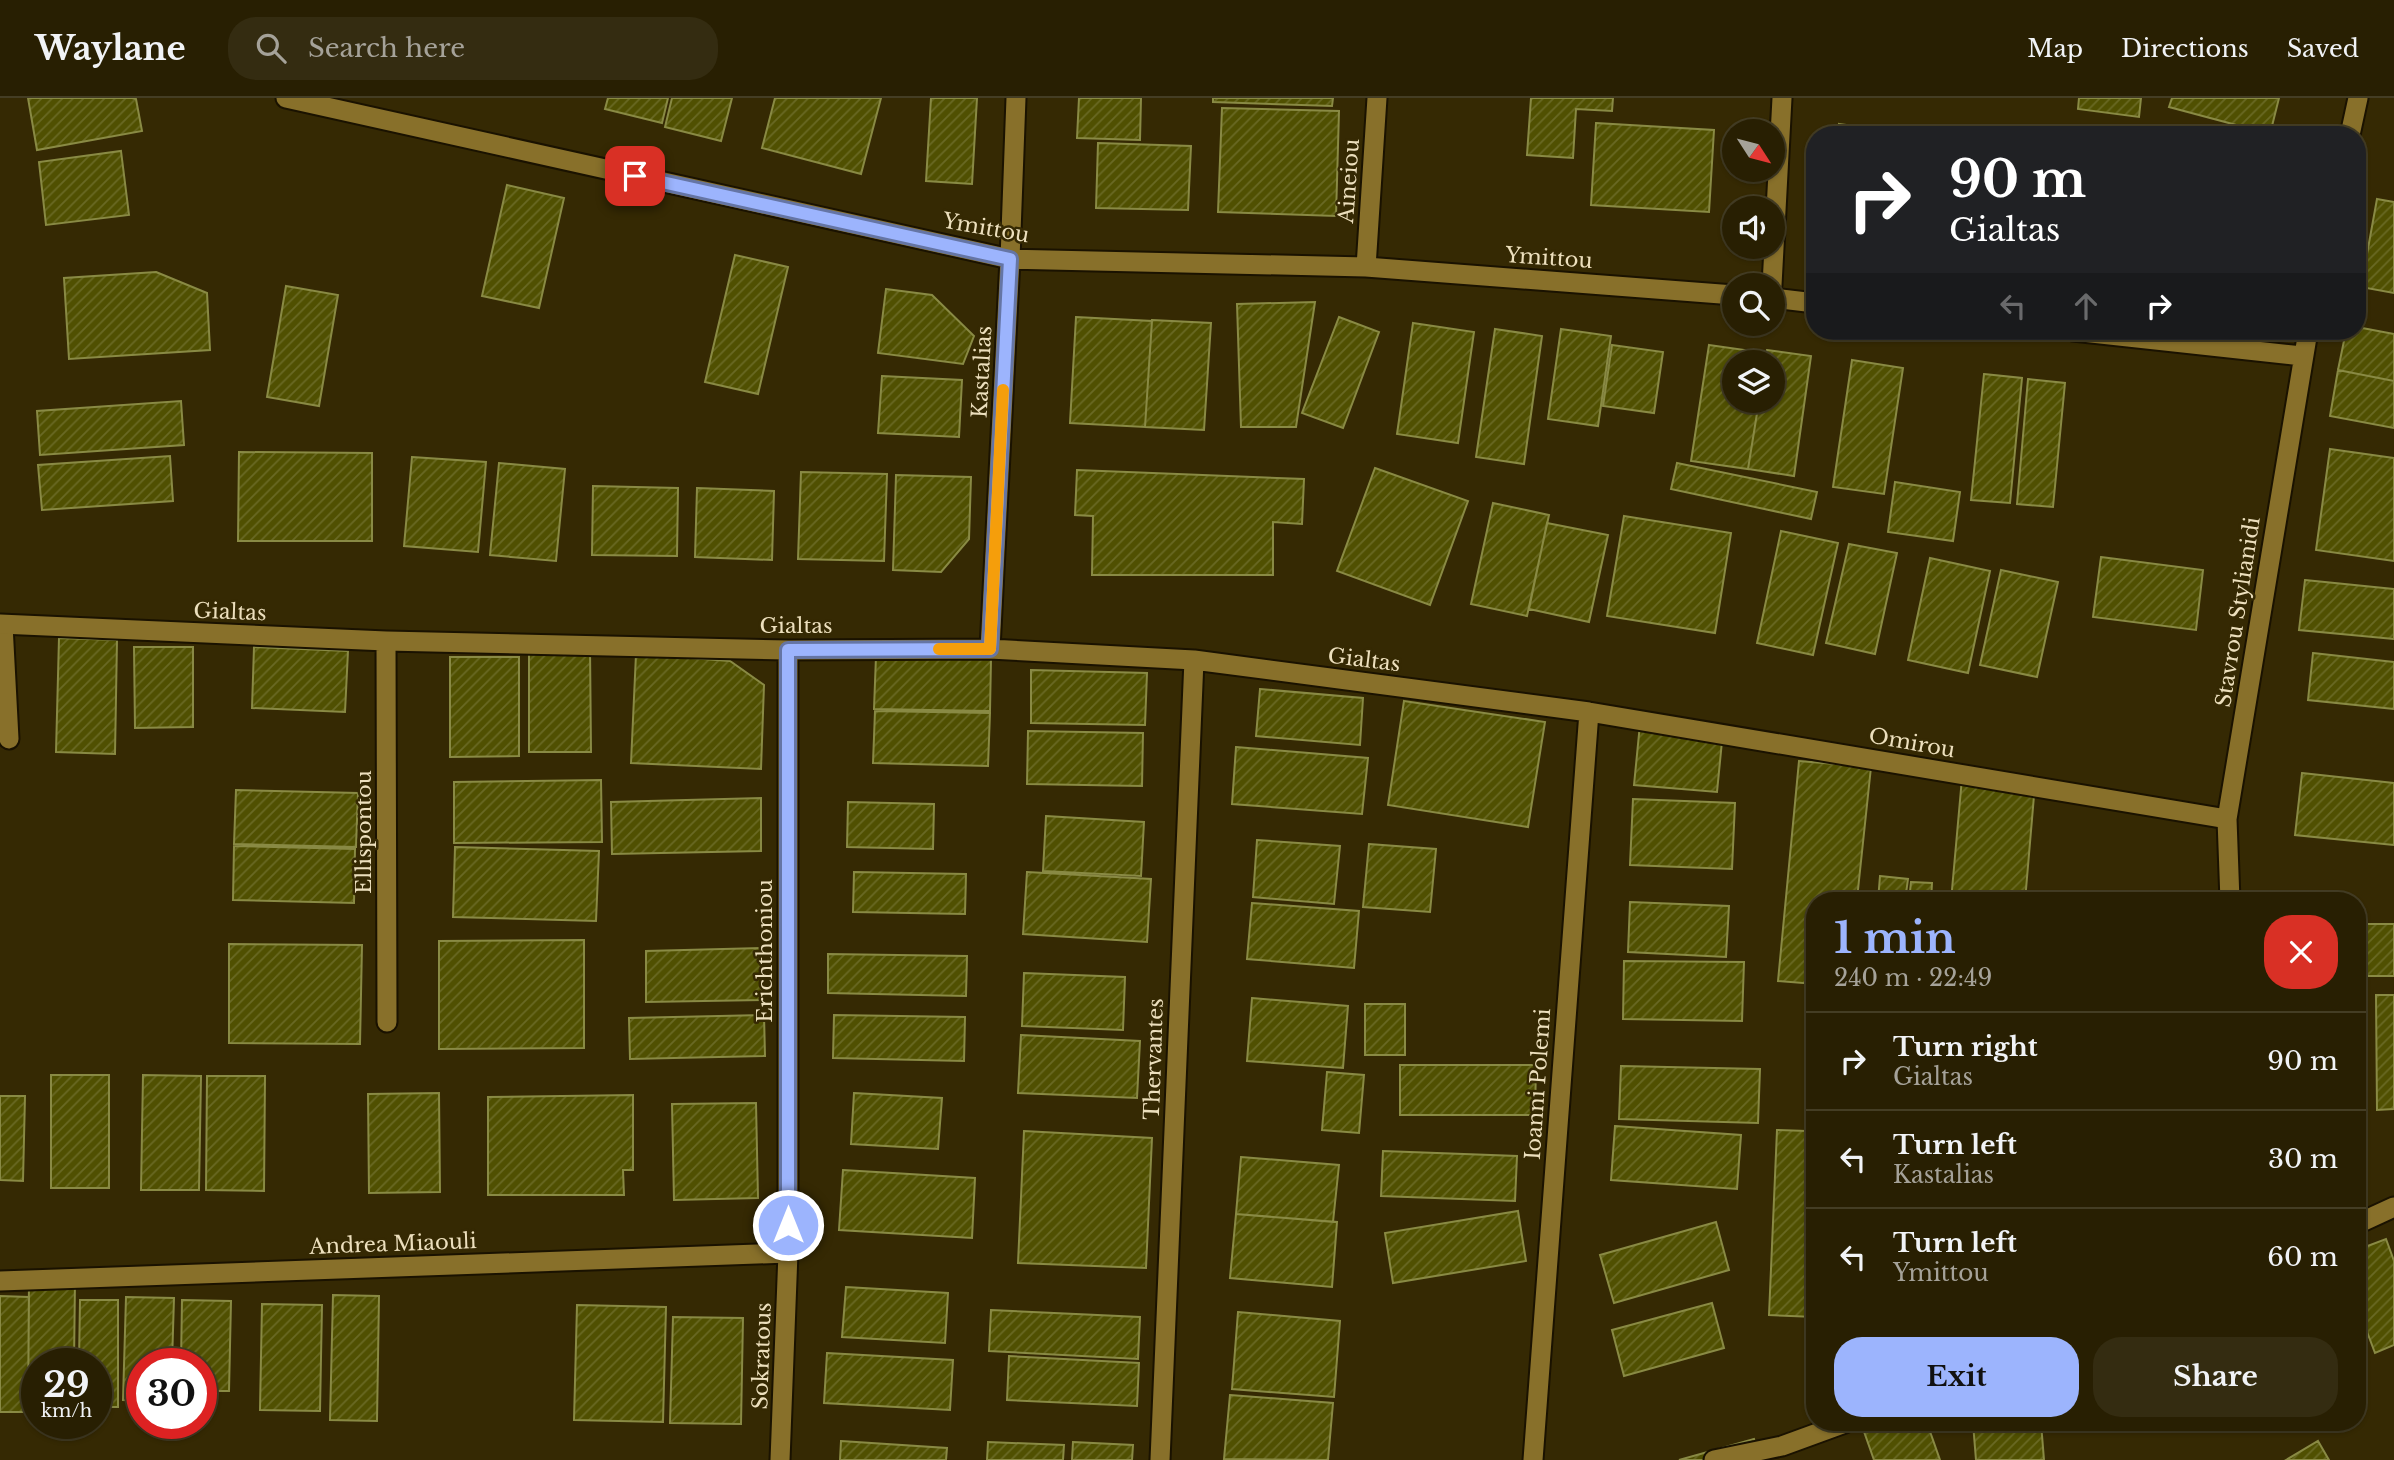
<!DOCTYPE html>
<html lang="en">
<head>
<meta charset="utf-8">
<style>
	:root { --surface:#281f02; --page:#342c11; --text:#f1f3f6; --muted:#a5a299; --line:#443d24; --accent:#9cb4fd }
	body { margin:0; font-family:"Libre Baskerville",serif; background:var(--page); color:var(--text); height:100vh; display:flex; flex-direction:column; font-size:26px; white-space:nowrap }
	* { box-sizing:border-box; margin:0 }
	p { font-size:23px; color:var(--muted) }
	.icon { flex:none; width:38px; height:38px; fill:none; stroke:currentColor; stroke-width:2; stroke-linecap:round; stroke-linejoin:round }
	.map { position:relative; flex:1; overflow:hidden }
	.details { position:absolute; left:1806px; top:794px; width:560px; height:539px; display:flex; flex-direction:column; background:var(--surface); border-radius:28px; box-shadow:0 2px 5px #0004,0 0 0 2px var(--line) }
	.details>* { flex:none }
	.banner { position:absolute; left:1806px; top:28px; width:560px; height:214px; border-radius:28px; box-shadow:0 2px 5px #0004,0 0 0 2px var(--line); background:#202124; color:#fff; overflow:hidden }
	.needle { width:46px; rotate:126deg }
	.fabs { position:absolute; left:1722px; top:21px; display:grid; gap:14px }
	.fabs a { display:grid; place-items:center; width:63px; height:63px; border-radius:50%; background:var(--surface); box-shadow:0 2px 5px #0004,0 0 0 2px var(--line); font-size:35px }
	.speed { position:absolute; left:21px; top:1250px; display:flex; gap:14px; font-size:35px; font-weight:700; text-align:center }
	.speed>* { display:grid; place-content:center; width:91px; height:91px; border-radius:50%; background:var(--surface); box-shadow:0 2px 5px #0004,0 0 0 2px var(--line); line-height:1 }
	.speed small { font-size:18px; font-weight:400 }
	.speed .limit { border:10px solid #d22; background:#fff; color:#111 }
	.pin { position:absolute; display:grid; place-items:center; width:60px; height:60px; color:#fff; margin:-30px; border-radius:14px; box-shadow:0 4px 10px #0006 }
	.me { position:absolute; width:77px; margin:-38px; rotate:0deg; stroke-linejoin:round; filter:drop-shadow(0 0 5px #0008) }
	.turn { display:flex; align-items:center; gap:24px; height:147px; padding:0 28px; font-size:32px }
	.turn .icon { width:91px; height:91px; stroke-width:2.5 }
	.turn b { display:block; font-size:49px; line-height:60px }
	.lanes { display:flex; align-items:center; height:66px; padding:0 28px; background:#0003; justify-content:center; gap:35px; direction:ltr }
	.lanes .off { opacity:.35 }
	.round { display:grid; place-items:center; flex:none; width:74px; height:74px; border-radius:28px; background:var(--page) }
	.head { display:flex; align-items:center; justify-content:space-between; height:119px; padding:0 28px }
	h1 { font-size:42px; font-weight:800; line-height:52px; color:var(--accent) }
	.button { display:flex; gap:14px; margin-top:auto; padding:14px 28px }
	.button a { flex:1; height:80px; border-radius:28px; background:var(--accent); color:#111; font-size:28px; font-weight:800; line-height:80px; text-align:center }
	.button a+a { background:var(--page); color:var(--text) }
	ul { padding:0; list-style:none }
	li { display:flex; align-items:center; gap:21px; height:98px; padding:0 28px; border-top:2px solid var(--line) }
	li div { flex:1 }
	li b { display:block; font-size:26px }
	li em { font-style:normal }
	header { display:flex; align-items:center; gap:42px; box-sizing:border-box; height:98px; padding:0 35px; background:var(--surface); border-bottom:2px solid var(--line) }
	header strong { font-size:33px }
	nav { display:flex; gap:38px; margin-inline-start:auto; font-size:24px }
	.search { width:490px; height:63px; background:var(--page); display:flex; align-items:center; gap:18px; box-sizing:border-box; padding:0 24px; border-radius:28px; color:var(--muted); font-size:26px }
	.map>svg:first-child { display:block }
</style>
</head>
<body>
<header>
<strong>Waylane</strong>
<div class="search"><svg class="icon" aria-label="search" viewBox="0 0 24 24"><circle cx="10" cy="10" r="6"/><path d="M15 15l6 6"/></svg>Search here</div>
<nav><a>Map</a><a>Directions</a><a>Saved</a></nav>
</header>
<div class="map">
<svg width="2394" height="1362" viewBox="0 0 2394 1362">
	<defs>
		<pattern id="building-hatch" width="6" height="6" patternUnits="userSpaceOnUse" patternTransform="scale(1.75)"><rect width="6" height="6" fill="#505001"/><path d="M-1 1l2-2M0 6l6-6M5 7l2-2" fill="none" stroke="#696924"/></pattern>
	</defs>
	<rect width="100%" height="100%" fill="#352903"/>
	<path fill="url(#building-hatch)" stroke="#898a44" stroke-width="2" d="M28 0H132L136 1 142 33 37 52Z
		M608 0H668L662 25 605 11Z
		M672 0H732L721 43 665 29Z
		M775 0H881L861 76 762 50Z
		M931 0H977L972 86 926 83Z
		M1079 0H1141L1140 42 1077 40Z
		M1213 0H1333L1332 8 1213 4Z
		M1531 0H1613L1612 13 1576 11 1573 60 1527 57Z
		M2079 0H2141L2139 19 2078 11Z
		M2172 0H2279L2270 36 2169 9Z
		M1222 10 1339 13 1336 118 1218 114Z
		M1596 25 1714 32 1709 114 1591 107Z
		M1839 26 1922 37H1838Z
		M1098 45 1191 48 1188 112 1096 110Z
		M121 53 129 117 46 127 39 64Z
		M507 87 564 100 539 210 482 198Z
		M2377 101 2394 104V195L2361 189Z
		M735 157 788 169 758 296 705 284Z
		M156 174 207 195 210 252 69 261 64 180Z
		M286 188 338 197 319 308 267 299Z
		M886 191 932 197 974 238 963 266 878 255Z
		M1315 204 1296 329H1241L1237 206Z
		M1076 219 1152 223 1145 329 1070 325Z
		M1339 219 1379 234 1343 330 1302 315Z
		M1152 222 1211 225 1204 332 1145 329Z
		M1413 225 1474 234 1458 345 1397 336Z
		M2357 229 2394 236V283L2338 272 2346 233H2357Z
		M1495 231 1542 238 1524 366 1476 359Z
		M1561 231 1611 238 1598 328 1548 321Z
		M1612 247 1663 254 1654 315 1603 308Z
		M1709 247 1766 255 1765 264H1734V303H1759L1748 371 1691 363Z
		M1767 252 1811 258 1794 378 1748 371 1759 303H1773V264H1765Z
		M1852 262 1903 270 1884 396 1833 389Z
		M2338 272 2394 283V330L2330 318Z
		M1984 276 2022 280 2010 405 1971 402Z
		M882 278 962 282 959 339 878 335Z
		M2028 281 2065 285 2053 409 2017 406Z
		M181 303 184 347 40 357 37 313Z
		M2330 351 2394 360V463L2316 452Z
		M239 354 372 355V443H238Z
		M170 358 173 403 42 412 38 367Z
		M412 359 486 364 478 454 404 448Z
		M499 365 565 371 556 463 490 457Z
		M1677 365 1817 394 1811 421 1671 391Z
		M1375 370 1468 403 1430 507 1337 473Z
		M1077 372 1304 381 1302 426 1273 424V477H1092L1093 418 1075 417Z
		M801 374 887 376 884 463 798 461Z
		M896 377 971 379 969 441 941 474 893 472Z
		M1895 384 1960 394 1953 443 1888 434Z
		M593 388 678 390 677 458 592 457Z
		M697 390 774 393 772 462 695 459Z
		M1493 405 1549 417 1527 518 1471 506Z
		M1624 418 1731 435 1715 535 1607 518Z
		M1547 425 1608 437 1589 524 1529 511Z
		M1781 433 1838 445 1813 557 1757 545Z
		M1849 446 1897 455 1875 556 1826 545Z
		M2101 459 2203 472 2196 532 2093 519Z
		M1930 460 1990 473 1968 575 1908 562Z
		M2001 472 2058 484 2037 579 1980 567Z
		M2305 482 2394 491V541L2299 532Z
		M59 540 117 542 115 656 56 654Z
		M134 549H193V629L135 630Z
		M254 549 348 553 345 614 252 610Z
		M529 550H590L591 654H529Z
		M2313 555 2394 564V611L2308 602Z
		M636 556 730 563 764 587 761 671 631 665Z
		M876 558 991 561 990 613 874 611Z
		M450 559H519V658L450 659Z
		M1031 572 1147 575 1145 627 1031 625Z
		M1260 591 1363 600 1360 647 1256 638Z
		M1404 603 1545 624 1528 729 1388 707Z
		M875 613 990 615 988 668 873 665Z
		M1640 626 1723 633 1717 694 1634 687Z
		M1028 633 1143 635 1142 688 1027 686Z
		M1236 649 1368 660 1362 716 1232 706Z
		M1799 663 1871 669 1857 801 1875 803H1815V886L1778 883Z
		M2302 675 2394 685V747L2295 737Z
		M1962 680 2035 686 2025 803H1951Z
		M601 682 602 744 454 745V684Z
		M236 692 358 695 356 749 234 746Z
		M761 700V753L612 756 611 704Z
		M1633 701 1735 705 1732 771 1630 767Z
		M848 704 934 706 933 751 847 749Z
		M1046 718 1144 724 1141 778 1043 773Z
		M1257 742 1340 748 1334 806 1253 799Z
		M1369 746 1436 751 1430 814 1363 809Z
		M234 748 355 751 354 805 233 802Z
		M455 749 599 753 596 823 453 819Z
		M854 774 966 776 965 816 853 814Z
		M1027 774 1151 781 1147 844 1023 836Z
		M1880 778 1908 781 1905 803H1878Z
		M1911 784 1932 785 1931 803H1909Z
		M1630 804 1729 808 1726 859 1628 854Z
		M1252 805 1359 813 1354 870 1247 861Z
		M2357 826H2394V878H2357Z
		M584 842V950L439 951V843Z
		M229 846 362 847 360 946 229 945Z
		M761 850 762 902 646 904V853Z
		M828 856 967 858 966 898 828 895Z
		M1624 863 1744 864 1742 923 1623 921Z
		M1024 875 1125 879 1123 932 1022 928Z
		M2376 897H2394V1011L2377 1012Z
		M1252 900 1348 908 1343 970 1247 963Z
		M1365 906H1405V957H1365Z
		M2357 908H2367V1015H2357Z
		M764 917 765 958 630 961 629 920Z
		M834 917 965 919 964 963 833 960Z
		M1021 937 1140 943 1137 1000 1018 995Z
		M1400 967H1536L1535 1017H1400Z
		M1621 968 1760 971 1758 1025 1619 1021Z
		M1327 974 1364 977 1359 1035 1322 1032Z
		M51 977H109V1090H51Z
		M143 977 201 978 199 1092H141Z
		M207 978H265L264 1093 206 1092Z
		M439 995 440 1094 369 1095 368 996Z
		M854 995 942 1000 938 1051 851 1046Z
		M633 997V1072H623L624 1097H488V999Z
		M0 998H25L23 1083 0 1082Z
		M756 1005 758 1100 674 1102 672 1006Z
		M1807 1027 1815 1028V1219L1769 1217 1777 1032 1807 1033Z
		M1615 1028 1741 1037 1737 1091 1611 1082Z
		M1024 1033 1152 1040 1146 1170 1018 1165Z
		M1383 1053 1517 1058 1515 1103 1381 1098Z
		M1241 1059 1339 1067 1333 1124 1236 1116Z
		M843 1072 975 1080 972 1140 839 1132Z
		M1518 1113 1526 1163 1393 1185 1385 1135Z
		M1236 1116 1337 1124 1332 1189 1230 1180Z
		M1716 1124 1729 1172 1614 1205 1600 1157Z
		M2386 1141 2394 1163V1247L2375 1255 2357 1207V1152Z
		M29 1182H75L74 1265H37V1321L28 1320Z
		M846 1189 948 1195 945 1245 842 1239Z
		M333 1197 379 1198 377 1323 330 1322Z
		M0 1198 29 1199 28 1314H0Z
		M126 1199 174 1200 172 1265H142V1303L123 1302Z
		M80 1202H118V1309H96V1265H79Z
		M182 1202 231 1203 229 1293H201V1265H181Z
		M1712 1205 1724 1250 1624 1278 1612 1232Z
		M262 1206 322 1207 320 1313 260 1312Z
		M577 1207 666 1209 663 1324 574 1322Z
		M991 1212 1140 1219 1138 1261 989 1253Z
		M1238 1214 1340 1223 1334 1299 1232 1291Z
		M673 1219 743 1220 741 1326 670 1325Z
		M827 1255 953 1262 950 1312 824 1305Z
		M1009 1258 1139 1265 1137 1308 1007 1302Z
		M1230 1297 1333 1305 1328 1362 1224 1361Z
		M1861 1325H1927L1940 1362H1874Z
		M1973 1325H2041L2044 1362H1976Z
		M1754 1341 1760 1362H1679Z
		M841 1343 947 1350 946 1362H840Z
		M2318 1343 2329 1362H2286Z
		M988 1344 1064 1347 1063 1362H987Z
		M1073 1344 1133 1347 1132 1362H1072Z"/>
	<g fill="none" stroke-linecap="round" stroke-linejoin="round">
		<g stroke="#1a1200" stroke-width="23">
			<path id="service" d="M3 527 9 641"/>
		</g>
		<g stroke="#1a1200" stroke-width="23">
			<path id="minor" d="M286 0 1010 161 1366 169 1734 197
				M2350 37 2358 0
				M1366 169 1377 0
				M1772 187 1782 0
				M1773 200 1815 205
				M2073 233 2302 258
				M0 526 386 543 788 552 990 551 1194 562 1589 614 2227 721
				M386 543 387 924
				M990 551 1010 161 1016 0
				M2230 803 2227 721 2308 233
				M2357 1126 2394 1109
				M0 1183 788 1155
				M780 1362 788 1155V552
				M1160 1362 1194 562
				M1533 1362 1589 614
				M1714 1362 1782 1348 1845 1325"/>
		</g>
		<use href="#service" stroke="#88702a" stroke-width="19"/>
		<use href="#minor" stroke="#88702a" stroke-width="19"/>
	</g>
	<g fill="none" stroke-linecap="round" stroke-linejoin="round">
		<g stroke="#6575a4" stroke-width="18">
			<path id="route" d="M635 78 1010 161 990 551 788 552V1127"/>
		</g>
		<use href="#route" stroke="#9cb4fd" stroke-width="12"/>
		<path stroke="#f59e0b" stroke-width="12" d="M939 551H990L1003 292"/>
	</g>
	<g text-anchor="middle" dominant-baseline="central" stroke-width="5" stroke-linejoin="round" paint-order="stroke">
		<g font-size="21" fill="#ecdfbd" stroke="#352903">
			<text transform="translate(1349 83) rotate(-86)">Aineiou</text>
			<text transform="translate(986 130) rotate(10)">Ymittou</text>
			<text transform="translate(1549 160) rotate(4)">Ymittou</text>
			<text transform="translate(982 274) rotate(-87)">Kastalias</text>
			<text transform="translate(230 514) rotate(2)">Gialtas</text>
			<text transform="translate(2238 514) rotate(-81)">Stavrou Stylianidi</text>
			<text x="796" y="528">Gialtas</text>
			<text transform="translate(1364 562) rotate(7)">Gialtas</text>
			<text transform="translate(1912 645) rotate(10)">Omirou</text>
			<text transform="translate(364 734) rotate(-90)">Ellispontou</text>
			<text transform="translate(765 853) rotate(-90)">Erichthoniou</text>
			<text transform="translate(1154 961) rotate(-88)">Thervantes</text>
			<text transform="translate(1538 986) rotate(-86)">Ioanni Polemi</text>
			<text transform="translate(393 1146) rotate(-2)">Andrea Miaouli</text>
			<text transform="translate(762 1258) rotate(-88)">Sokratous</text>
		</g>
	</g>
</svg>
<div class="fabs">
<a><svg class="needle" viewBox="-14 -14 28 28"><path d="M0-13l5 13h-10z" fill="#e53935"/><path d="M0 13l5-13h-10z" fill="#a5a299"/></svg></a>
<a><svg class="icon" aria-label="sound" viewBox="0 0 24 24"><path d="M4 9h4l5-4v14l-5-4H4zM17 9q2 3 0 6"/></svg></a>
<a><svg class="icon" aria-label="search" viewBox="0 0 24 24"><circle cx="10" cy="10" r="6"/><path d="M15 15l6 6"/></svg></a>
<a><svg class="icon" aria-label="layers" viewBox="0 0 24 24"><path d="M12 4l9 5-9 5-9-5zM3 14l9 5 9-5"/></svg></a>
</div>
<div class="speed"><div>29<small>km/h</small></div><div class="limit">30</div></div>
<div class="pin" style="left:635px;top:78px;background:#d93025"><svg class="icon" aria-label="arrive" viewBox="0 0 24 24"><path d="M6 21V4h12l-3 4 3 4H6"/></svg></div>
<svg class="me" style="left:788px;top:1127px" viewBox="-20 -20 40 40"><circle r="17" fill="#9cb4fd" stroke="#fff" stroke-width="3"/><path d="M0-11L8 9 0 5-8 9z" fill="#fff"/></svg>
<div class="banner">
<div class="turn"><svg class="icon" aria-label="right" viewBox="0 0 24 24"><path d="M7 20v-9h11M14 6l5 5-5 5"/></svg><div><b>90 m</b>Gialtas</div></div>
<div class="lanes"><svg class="icon off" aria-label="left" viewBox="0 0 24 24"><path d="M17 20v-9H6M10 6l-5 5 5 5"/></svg><svg class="icon off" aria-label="ahead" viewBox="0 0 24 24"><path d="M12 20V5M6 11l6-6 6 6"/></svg><svg class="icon" aria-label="right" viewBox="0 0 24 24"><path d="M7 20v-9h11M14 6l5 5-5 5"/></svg></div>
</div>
<section class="details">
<div class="head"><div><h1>1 min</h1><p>240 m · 22:49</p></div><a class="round" style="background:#d93025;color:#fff"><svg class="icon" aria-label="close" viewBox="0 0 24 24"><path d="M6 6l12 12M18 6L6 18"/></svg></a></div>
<ul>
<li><svg class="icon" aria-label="right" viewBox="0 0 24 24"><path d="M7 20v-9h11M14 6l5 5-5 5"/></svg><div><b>Turn right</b><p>Gialtas</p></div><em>90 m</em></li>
<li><svg class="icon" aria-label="left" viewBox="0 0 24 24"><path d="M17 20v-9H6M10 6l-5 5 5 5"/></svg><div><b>Turn left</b><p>Kastalias</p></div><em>30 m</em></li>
<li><svg class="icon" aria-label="left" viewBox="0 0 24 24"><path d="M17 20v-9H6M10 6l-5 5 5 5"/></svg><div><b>Turn left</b><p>Ymittou</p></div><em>60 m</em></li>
</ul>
<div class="button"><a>Exit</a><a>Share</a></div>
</section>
</div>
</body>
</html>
